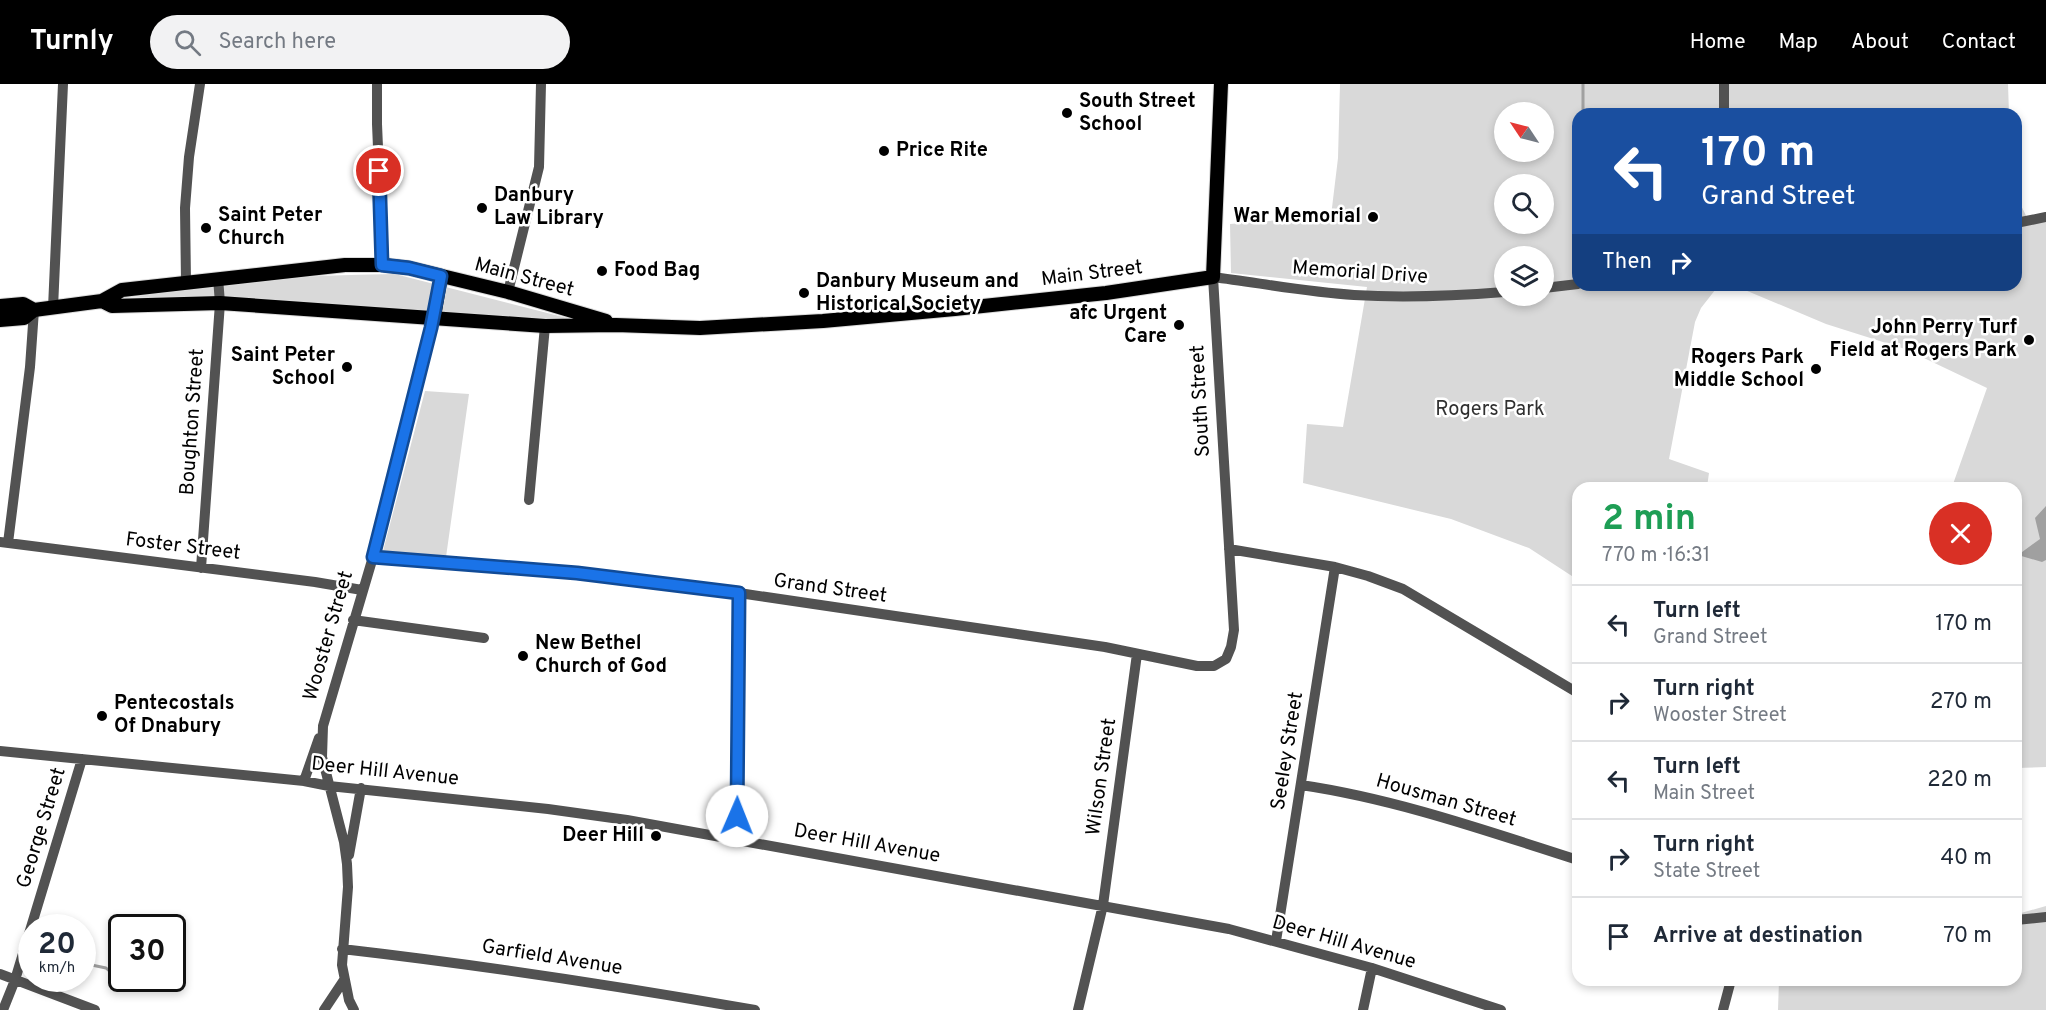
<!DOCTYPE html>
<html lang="en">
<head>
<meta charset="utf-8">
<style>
	:root { --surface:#fff; --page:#f2f2f3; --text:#1f2937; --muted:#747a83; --line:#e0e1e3; --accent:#000 }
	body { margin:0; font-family:Overpass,sans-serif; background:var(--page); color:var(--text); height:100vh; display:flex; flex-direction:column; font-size:22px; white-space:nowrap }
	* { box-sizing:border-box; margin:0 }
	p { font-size:20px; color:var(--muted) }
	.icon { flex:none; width:33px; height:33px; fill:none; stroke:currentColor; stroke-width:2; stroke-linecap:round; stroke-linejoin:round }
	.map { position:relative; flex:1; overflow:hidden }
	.details { position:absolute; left:1572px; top:398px; width:450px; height:504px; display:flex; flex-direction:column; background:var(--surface); border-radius:18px; box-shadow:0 3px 9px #0003 }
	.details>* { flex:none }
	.guide { position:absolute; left:1572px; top:24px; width:450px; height:183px; border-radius:18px; box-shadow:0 3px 9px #0003; background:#1a4fa0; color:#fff; overflow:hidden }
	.needle { width:39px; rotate:305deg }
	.tools { position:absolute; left:1494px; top:18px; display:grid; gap:12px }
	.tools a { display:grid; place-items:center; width:60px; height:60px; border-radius:50%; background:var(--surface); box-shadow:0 3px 9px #0003; font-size:30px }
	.speed { position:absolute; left:18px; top:830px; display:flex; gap:12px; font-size:30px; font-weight:700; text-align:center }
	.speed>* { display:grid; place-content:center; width:78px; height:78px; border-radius:50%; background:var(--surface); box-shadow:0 3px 9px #0003; line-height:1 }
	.speed small { font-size:15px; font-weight:400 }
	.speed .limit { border:3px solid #111; border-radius:9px; background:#fff; color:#111 }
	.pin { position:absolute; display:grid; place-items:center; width:51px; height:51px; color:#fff; margin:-26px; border:3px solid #fff; border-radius:50%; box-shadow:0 2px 6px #0007 }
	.me { position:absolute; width:66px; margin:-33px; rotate:1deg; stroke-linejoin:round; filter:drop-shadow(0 0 4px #0008) }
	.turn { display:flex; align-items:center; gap:21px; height:126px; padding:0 30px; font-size:27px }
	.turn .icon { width:78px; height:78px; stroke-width:2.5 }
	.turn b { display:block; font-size:42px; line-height:51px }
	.then { display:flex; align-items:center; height:57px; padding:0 30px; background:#0003; gap:12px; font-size:22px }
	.round { display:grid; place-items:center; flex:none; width:63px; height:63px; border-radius:32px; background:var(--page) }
	.overview { display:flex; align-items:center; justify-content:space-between; height:102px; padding:0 30px }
	h1 { font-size:36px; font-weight:700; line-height:45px; color:#1e9e55 }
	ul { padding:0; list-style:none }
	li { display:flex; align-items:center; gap:18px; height:78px; padding:0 30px; border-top:2px solid var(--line) }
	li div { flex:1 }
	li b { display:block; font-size:22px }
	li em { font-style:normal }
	header { display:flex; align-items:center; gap:36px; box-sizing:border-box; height:84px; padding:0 30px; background:var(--accent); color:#fff }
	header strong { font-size:28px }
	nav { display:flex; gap:33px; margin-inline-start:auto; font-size:21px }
	.search { width:420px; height:54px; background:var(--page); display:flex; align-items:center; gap:15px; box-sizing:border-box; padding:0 21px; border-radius:33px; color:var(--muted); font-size:22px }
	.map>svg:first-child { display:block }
</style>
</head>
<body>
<header>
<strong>Turnly</strong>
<div class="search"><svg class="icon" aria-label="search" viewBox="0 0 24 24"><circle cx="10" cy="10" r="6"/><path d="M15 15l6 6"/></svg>Search here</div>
<nav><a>Home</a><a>Map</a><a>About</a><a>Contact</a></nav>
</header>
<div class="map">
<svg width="2046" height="926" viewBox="0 0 2046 926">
	<rect width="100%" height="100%" fill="#fff"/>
	<path fill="#d9d9d9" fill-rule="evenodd" d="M1340 0H2008L2009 30H1578V201H1719L1701 224 1695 238 1669 375 1709 389 1707 403 1578 404V496L1529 464 1451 435 1303 399 1307 340 1343 343 1367 203 1231 189 1230 140 1331 132 1338 74ZM1504 28H1544V68H1504ZM1504 100H1544V140H1504ZM1504 172H1544V212H1504Z
		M2016 111 2030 140 2046 137V683L2016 684V404L1952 403 1987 304 1905 265 1826 240 1733 201H2016Z
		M395 190 567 234V239L194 213H135C220 196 308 191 395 190Z
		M425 307 469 310 446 473 383 467Z
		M2046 822V926H1778L1779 896H2016V847L2021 829Z"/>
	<path fill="#a0a0a0" d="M2046 422V476L2042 478 2018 471 2040 455 2035 434Z"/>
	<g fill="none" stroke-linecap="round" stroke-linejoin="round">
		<path stroke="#a0a0a0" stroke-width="3" d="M1583 30V0
			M82 879 106 884 123 899"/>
		<g stroke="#dbdbdb" stroke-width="16">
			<path id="major" d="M102 217 112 222 220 219 545 242 616 241 700 244 823 237 955 225 1106 209 1213 193 1221 0
				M0 222 23 220 34 226
				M434 233 441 192
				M0 236 24 234 34 226 102 217 122 206 345 181H383L409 184 508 208 606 237"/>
		</g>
		<path stroke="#525252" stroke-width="10" d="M377 0V40L383 181
			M1724 30V0
			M2016 139 2046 133
			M186 198 185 124 189 73 200 0
			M1544 204 1578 200
			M508 208 539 83 541 0
			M53 224 63 0
			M529 416 545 242
			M0 458 315 498 362 506
			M8 459 30 283 34 226
			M1229 465 1335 483 1368 492 1403 505 1578 609
			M373 473 577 489 739 509 1105 563 1197 582H1214L1226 575 1231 563 1234 546 1213 193C1260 199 1307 208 1354 211 1404 214 1454 212 1504 208
			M201 484 220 219 218 194
			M353 536 484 554
			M0 667 304 697 329 702 548 725 627 736 1229 845 1372 884 1501 926
			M304 697 319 654
			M1301 701C1396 715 1487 747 1578 776
			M737 755 739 509
			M349 771 361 704
			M2016 836 2046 833
			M1276 857 1335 483
			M342 865C481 881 618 902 755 926
			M0 890 95 926
			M3 926 15 896 82 675
			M324 926 344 896
			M354 926 349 916 342 881 348 803 347 780 344 758 322 673 323 642 373 473 434 233
			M1078 926 1103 821 1137 570
			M1363 926 1372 884
			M1723 926 1731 896"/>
		<use href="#major" stroke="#000" stroke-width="14"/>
	</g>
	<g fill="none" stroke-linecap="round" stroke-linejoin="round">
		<g stroke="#114b97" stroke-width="15">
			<path id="route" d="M379 87 382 181 409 184 441 192 431 244 373 473 577 489 739 509 737 732"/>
		</g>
		<use href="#route" stroke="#1a73e8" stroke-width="10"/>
	</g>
	<g fill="#000" stroke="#fff" stroke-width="2">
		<circle cx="1067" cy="29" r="6"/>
		<circle cx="884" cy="67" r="6"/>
		<circle cx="482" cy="124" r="6"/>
		<circle cx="1373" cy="133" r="6"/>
		<circle cx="206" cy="144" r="6"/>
		<circle cx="602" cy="187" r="6"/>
		<circle cx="804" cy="209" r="6"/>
		<circle cx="1179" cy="241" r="6"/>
		<circle cx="2029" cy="256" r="6"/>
		<circle cx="347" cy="283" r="6"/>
		<circle cx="1816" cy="285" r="6"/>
		<circle cx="523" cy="572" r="6"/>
		<circle cx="102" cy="632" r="6"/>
		<circle cx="656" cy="752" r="6"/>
	</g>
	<g text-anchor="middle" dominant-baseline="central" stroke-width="5" stroke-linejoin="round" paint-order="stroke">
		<g font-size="20" font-weight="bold" fill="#000" stroke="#fff" text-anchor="start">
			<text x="1079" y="18">South Street<tspan x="1079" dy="23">School</tspan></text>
			<text x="896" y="67">Price Rite</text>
			<text x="494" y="112">Danbury<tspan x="494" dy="23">Law Library</tspan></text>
			<text x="218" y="132">Saint Peter<tspan x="218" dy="23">Church</tspan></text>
			<text x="1361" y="133" text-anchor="end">War Memorial</text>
			<text x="614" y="187">Food Bag</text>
			<text x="816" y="198">Danbury Museum and<tspan x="816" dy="23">Historical Society</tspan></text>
			<text x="1167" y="230" text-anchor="end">afc Urgent<tspan x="1167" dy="23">Care</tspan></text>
			<text x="2017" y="244" text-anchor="end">John Perry Turf<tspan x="2017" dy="23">Field at Rogers Park</tspan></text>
			<text x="335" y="272" text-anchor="end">Saint Peter<tspan x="335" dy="23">School</tspan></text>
			<text x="1804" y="274" text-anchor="end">Rogers Park<tspan x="1804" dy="23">Middle School</tspan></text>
			<text x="535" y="560">New Bethel<tspan x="535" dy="23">Church of God</tspan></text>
			<text x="114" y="620">Pentecostals<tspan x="114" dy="23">Of Dnabury</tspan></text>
			<text x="644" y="752" text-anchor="end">Deer Hill</text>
		</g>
		<g font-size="20" fill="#000" stroke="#fff">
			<text transform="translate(1360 189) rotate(4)">Memorial Drive</text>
			<text transform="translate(1092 190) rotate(-7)">Main Street</text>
			<text transform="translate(524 194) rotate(15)">Main Street</text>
			<text transform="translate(1201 317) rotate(-93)">South Street</text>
			<text transform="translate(193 338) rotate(-86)">Boughton Street</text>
			<text transform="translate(183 463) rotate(7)">Foster Street</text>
			<text transform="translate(830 505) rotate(8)">Grand Street</text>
			<text transform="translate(329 552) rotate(-74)">Wooster Street</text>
			<text transform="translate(1288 667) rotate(-81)">Seeley Street</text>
			<text transform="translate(385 688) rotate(6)">Deer Hill Avenue</text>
			<text transform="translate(1102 693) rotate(-82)">Wilson Street</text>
			<text transform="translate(1446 717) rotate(16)">Housman Street</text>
			<text transform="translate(42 744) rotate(-73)">George Street</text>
			<text transform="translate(867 760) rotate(10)">Deer Hill Avenue</text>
			<text transform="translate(1344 859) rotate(16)">Deer Hill Avenue</text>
			<text transform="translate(552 874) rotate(9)">Garfield Avenue</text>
		</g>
		<g font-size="20" fill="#303030" stroke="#fff">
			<text x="1490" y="326">Rogers Park</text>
		</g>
	</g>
</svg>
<div class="tools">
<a><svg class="needle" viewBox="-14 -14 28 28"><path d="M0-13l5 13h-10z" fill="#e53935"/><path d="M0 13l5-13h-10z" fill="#747a83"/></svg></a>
<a><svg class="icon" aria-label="search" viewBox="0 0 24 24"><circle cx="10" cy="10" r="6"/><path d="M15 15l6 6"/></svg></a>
<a><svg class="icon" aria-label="layers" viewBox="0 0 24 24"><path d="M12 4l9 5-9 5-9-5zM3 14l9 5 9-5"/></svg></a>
</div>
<div class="speed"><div>20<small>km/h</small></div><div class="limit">30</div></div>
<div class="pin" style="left:379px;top:87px;background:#d93025"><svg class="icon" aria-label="arrive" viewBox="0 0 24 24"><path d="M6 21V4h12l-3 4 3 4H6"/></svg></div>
<svg class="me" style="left:737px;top:732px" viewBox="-20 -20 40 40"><circle r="19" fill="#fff"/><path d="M0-13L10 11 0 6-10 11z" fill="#1a73e8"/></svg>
<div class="guide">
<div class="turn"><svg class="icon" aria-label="left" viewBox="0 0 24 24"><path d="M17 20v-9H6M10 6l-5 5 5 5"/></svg><div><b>170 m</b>Grand Street</div></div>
<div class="then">Then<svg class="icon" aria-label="right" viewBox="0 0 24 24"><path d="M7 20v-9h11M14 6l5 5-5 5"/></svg></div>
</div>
<section class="details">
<div class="overview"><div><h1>2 min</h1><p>770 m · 16:31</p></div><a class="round" style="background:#d93025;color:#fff"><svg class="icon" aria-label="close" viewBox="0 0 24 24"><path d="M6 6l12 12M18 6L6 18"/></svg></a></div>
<ul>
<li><svg class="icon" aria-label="left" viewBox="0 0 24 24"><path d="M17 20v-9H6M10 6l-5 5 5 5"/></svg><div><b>Turn left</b><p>Grand Street</p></div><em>170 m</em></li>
<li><svg class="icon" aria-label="right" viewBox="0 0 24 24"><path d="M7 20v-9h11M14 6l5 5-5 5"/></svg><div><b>Turn right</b><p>Wooster Street</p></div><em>270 m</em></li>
<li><svg class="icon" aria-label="left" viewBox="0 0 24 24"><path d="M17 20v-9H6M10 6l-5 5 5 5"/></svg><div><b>Turn left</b><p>Main Street</p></div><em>220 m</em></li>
<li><svg class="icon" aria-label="right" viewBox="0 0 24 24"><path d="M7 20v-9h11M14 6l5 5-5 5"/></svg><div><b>Turn right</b><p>State Street</p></div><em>40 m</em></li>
<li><svg class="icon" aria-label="arrive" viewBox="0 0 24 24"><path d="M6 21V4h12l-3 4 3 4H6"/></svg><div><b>Arrive at destination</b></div><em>70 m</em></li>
</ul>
</section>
</div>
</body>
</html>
